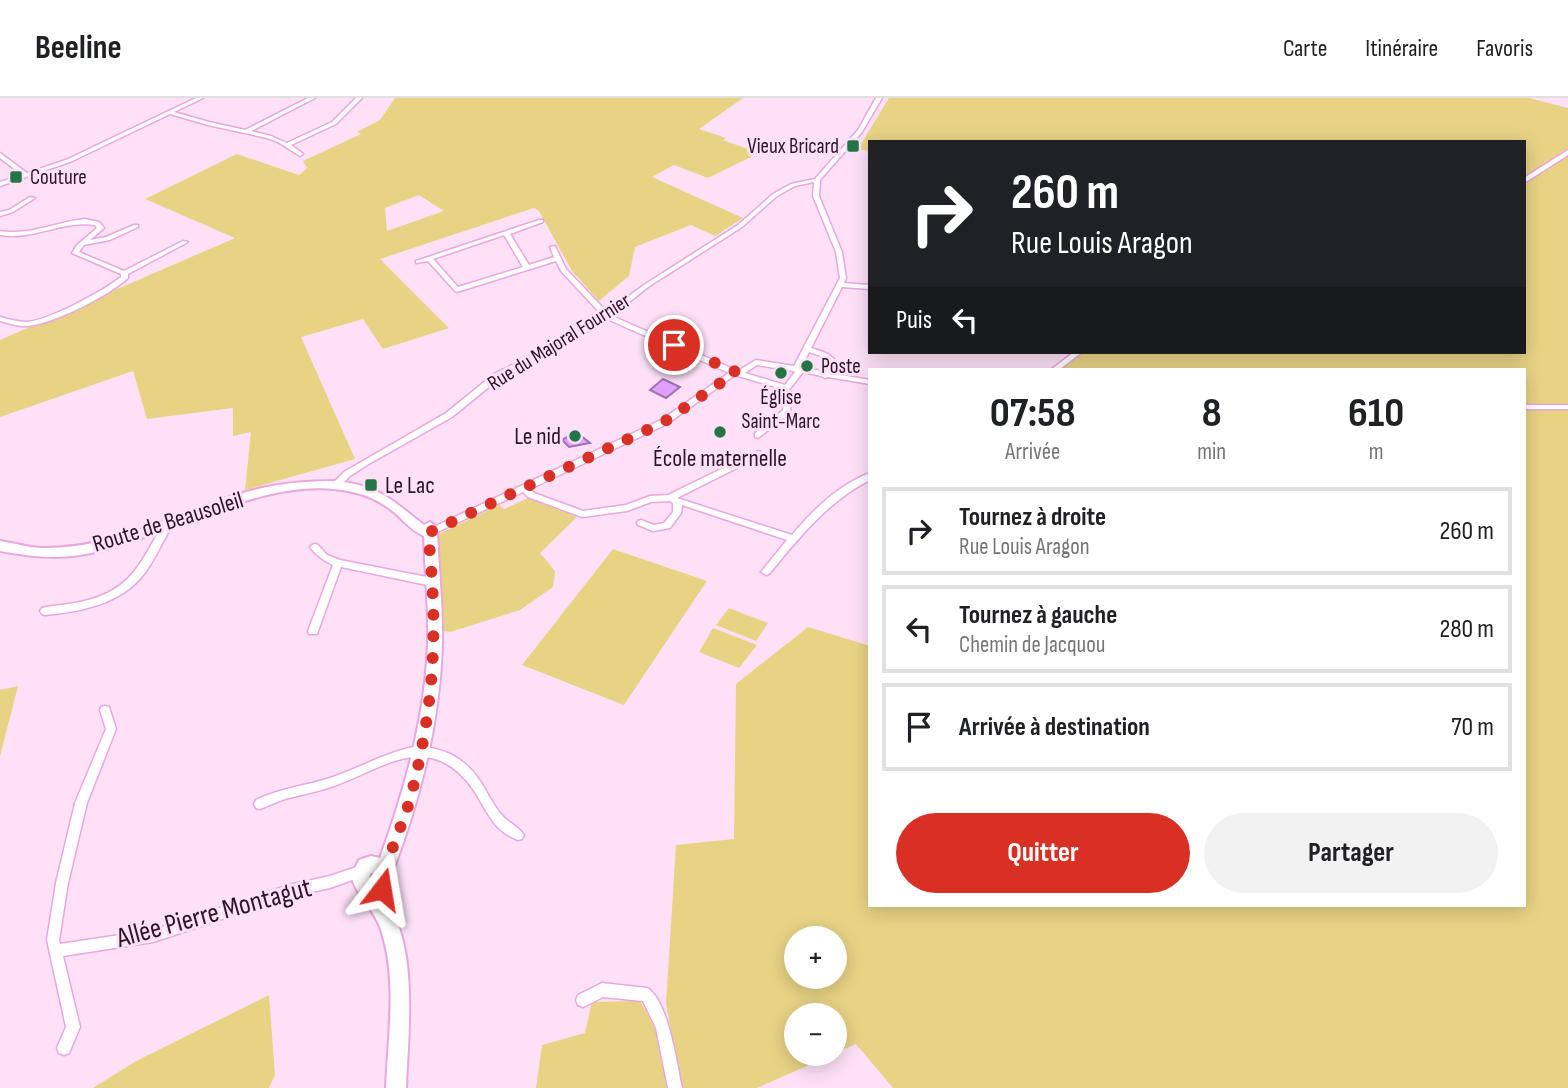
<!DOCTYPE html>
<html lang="fr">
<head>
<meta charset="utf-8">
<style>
	:root { --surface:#fff; --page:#f2f2f2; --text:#202124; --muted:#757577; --line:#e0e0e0; --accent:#d93025 }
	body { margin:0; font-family:"Sofia Sans Condensed",sans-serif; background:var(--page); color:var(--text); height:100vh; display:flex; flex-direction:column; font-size:26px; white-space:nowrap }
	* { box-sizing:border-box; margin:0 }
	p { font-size:23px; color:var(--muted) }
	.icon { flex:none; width:38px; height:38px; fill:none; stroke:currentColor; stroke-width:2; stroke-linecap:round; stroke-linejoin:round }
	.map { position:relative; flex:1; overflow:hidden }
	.sheet { position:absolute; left:868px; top:270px; width:658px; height:539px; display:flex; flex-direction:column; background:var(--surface); border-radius:0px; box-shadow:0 4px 18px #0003 }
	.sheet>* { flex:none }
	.top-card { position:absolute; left:868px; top:42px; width:658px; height:214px; border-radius:0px; box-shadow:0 4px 18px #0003; background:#202124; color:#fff; overflow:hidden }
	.fabs { position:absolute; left:784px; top:828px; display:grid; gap:14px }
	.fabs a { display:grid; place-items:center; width:63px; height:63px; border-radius:50%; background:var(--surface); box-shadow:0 4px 18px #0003; font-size:35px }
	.pin { position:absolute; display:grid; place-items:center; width:60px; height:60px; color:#fff; margin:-30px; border:4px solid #fff; border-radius:50%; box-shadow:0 2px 7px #0007 }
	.me { position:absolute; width:77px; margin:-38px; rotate:14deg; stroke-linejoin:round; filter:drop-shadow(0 0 5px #0008) }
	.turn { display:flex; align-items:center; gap:24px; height:147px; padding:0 28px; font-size:32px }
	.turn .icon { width:91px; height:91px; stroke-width:2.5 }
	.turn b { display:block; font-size:49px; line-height:60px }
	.then { display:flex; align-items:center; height:66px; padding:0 28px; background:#0003; gap:14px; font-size:26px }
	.eta { display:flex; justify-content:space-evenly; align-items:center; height:119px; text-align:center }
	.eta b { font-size:42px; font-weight:700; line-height:49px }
	.cta { display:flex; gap:14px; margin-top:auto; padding:14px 28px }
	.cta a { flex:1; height:80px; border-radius:42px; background:var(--accent); color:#fff; font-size:28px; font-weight:700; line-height:80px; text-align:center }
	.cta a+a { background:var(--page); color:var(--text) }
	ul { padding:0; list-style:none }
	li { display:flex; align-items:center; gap:21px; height:88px; margin:0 14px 10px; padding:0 14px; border:4px solid var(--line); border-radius:0px }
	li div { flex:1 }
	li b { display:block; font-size:26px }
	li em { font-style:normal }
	header { display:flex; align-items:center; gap:42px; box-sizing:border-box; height:98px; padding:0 35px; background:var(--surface); border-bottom:2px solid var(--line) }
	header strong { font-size:33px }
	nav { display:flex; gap:38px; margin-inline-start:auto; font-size:24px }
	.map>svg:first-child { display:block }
</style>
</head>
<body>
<header>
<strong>Beeline</strong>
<nav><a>Carte</a><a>Itinéraire</a><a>Favoris</a></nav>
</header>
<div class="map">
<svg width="1568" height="990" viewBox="0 0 1568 990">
	<rect width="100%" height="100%" fill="#fee1f7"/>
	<path fill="#e8d385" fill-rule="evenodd" d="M395 0H748H743L699 31 726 40 723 42 759 55 708 80 674 67 652 79 743 120 715 138 691 127 635 149 629 178 599 203 572 173 539 113 534 110 380 161 449 230 383 251 363 221 301 239 355 361 245 392 251 334 233 338V310L147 321 133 273 0 319V242L235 140 145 101 237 56 299 77 307 70 303 63 361 36 357 34 380 22ZM419 97 444 113 387 133 385 110Z
		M889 0H1529L1568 10V990H893L856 946 835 955V917H796V956H834L757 990H682L666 906 676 747 734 741 736 586 808 529 870 548V807H1524V271H1050L1073 254H1524V44H870V53L858 51ZM796 840H835V878H796Z
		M528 400 577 419 540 455 555 473 553 489 520 512 450 534 443 533 435 438 499 407 504 411Z
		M613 451 707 483 624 607 522 567Z
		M729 510 768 525 756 543 716 527Z
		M713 530 757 547 739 570 699 554Z
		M18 588 0 658V592Z
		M269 897 275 977 269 990H93L136 963Z
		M640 903 655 929 669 990H536L542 947 585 935 592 904Z"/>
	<path fill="#e0a0fe" stroke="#9e72b3" stroke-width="2" d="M663 281 680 289 666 300 650 292Z
		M576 334 590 345 569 349 562 342Z"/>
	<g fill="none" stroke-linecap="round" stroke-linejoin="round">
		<g stroke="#eba6dd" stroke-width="3">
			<path id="minor" d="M196 0H203L174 14 209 24 245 32 308 0H315L251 33 271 38 287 45 332 24 356 0H362L336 26 291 47 302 55 303 56 300 58 278 44 267 40 208 27 170 16 70 64 0 88V84L22 77 0 60V55L27 75 66 62Z
				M876 0H882L862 34 820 82 819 98 842 154 846 180 844 185 870 187V191L842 189 811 250C820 253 827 254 834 261L830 275 870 282V286L828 279 825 280 821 278 803 274 785 297 791 303 790 315 758 340 755 339V335L783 312V304L777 297 782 291 735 277 667 326 530 391 534 395 583 413 626 407 650 398 668 397 758 353 761 354 762 356 761 358 677 400 792 437C813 412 838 387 870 375V382C827 404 799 440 769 476L766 477 761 474 787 442 682 407 681 415 670 430 653 433 638 427 637 425 638 423 641 422 654 427 664 425 673 414V405L669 403 651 404 627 413 582 419 528 399 523 394 431 437H425L423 435 425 433 661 322 729 275 607 221 565 248 500 280 452 319 367 367 350 378 339 389H333L332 387 333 385 344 374 446 315 494 276 559 244 603 218 561 173 556 163 457 194 455 193 428 163 416 165V163L539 122H543V124L510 136 529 167 554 159 550 149 555 148 566 171 607 214 644 187 738 127 773 96 791 86 815 81 858 32ZM814 84 813 98 836 154 840 180 794 268 756 262 738 273 612 218 648 189 742 129 777 98 795 88ZM504 137 523 169 458 189 433 161ZM809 254 821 258 826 262 823 273 801 270ZM757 267 793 273 795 274 785 287 745 275Z
				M1568 52V57L1524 85V80Z
				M30 99 35 100 13 114 0 118V114L9 112Z
				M85 121 99 124 104 130 90 142 106 139 134 127H138V129L110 142 84 147 79 154 124 173 183 143 188 144 128 176V180C110 197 53 226 28 228 18 229 9 225 0 223V219C9 221 18 224 27 224 50 222 103 193 121 179V176L72 155 77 147 97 130 95 127C62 122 33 143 0 137V133C29 138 56 124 85 121Z
				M1074 254H1082L1060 271H1052Z
				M1524 307H1568V311H1524Z
				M164 425 169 428V433C161 447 154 463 144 476 121 506 80 514 45 517L42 516 40 513 42 510C54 507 67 507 80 504 127 494 138 471 159 433V428Z
				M315 446 318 447 327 457 340 462 432 480 437 484 432 488 341 469 318 533 317 536H309L308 533 333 467C323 462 317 458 310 449L312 447Z
				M105 608 109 609 116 631 87 705 68 785 59 842 60 846 153 832 289 787 330 778 362 767 366 769 368 773 366 777 330 790 289 799 153 844 63 858 80 929 69 955 64 957 59 955 57 950 66 929 47 842 56 785 75 705 106 631 100 612 101 609Z
				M418 648C448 651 466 661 482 686 488 696 493 706 500 715 507 724 518 728 524 737L522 741 518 742C486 730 485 701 463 679 421 635 377 674 331 689 316 694 300 697 285 701 276 704 268 708 260 711L256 710 254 706 256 702C280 690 305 688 330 680 360 670 386 654 418 648Z
				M602 885 647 890C668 901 677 967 682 990H668L656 930 643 903 603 899 583 909 578 907 576 902 578 897Z"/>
		</g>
		<g stroke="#eba6dd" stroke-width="4">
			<path id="secondary" d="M336 383C381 388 391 402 424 427L430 424 437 429C438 468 443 508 442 546 440 625 420 702 392 775 393 783 389 792 381 795 420 844 408 932 406 990H386C388 938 398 879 380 829 373 810 356 797 351 778L359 762 371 758 380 760C405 691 425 620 428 546 429 510 425 474 424 438 412 433 405 424 395 415 383 405 368 397 352 394 268 374 167 441 85 456 56 462 29 458 0 453V443C14 445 29 450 43 450 116 451 182 412 250 393 279 385 307 383 336 383ZM371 775 375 776 373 781 369 779Z"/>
		</g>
		<use href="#minor" fill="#fff" fill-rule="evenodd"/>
		<use href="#secondary" fill="#fff" fill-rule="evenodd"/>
	</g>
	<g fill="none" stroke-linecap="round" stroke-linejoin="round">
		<path stroke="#d93025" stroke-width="12" stroke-dasharray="0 21.6" d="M382 791C386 757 404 727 412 694 435 602 438 530 428 435L664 324 736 274 674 247"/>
	</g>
	<g fill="#237547" stroke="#fee1f7" stroke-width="2.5">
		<rect x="846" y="41" width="14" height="14" rx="3.5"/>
		<rect x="9" y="72" width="14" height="14" rx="3.5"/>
		<circle cx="807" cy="268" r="7"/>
		<circle cx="781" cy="275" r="7"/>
		<circle cx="720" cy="334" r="7"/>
		<circle cx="575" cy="338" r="7"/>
		<rect x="364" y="380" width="14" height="14" rx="3.5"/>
	</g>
	<g text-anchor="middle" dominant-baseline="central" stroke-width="6" stroke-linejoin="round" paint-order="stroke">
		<g font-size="21" fill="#2e1429" stroke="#fee1f7" text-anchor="start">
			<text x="839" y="48" text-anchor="end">Vieux Bricard</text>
			<text x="30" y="79">Couture</text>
			<text x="821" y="268">Poste</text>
			<text x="781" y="299" text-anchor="middle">Église<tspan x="781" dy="24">Saint-Marc</tspan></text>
		</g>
		<g font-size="21" fill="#2e1429" stroke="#fee1f7">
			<text transform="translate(559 244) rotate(-32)">Rue du Majoral Fournier</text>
		</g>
		<g font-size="24" fill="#2e1429" stroke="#fee1f7" text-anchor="end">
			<text x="561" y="338">Le nid</text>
			<text x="720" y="360" text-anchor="middle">École maternelle</text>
			<text x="385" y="387" text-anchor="start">Le Lac</text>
		</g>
		<g font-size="24" fill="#2e1429" stroke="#fee1f7">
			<text transform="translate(168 424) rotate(-17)">Route de Beausoleil</text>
		</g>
		<g font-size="28" fill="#2e1429" stroke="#fee1f7">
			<text transform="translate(214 815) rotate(-15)">Allée Pierre Montagut</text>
		</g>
	</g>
</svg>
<div class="fabs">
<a>+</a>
<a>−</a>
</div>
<div class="pin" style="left:674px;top:247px;background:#d93025"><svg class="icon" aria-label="arrive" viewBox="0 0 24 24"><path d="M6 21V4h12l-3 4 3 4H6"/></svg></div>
<svg class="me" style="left:382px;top:791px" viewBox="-20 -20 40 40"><path d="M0-17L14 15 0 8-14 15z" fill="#d93025" stroke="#fff" stroke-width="4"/></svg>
<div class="top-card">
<div class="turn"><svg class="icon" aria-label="right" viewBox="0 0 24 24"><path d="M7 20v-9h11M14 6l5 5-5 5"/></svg><div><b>260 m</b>Rue Louis Aragon</div></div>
<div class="then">Puis<svg class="icon" aria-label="left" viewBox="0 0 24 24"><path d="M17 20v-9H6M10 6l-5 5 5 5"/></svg></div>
</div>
<section class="sheet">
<div class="eta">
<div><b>07:58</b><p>Arrivée</p></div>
<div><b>8</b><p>min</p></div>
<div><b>610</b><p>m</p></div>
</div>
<ul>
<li><svg class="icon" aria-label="right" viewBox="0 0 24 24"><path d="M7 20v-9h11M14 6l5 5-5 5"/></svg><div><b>Tournez à droite</b><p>Rue Louis Aragon</p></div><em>260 m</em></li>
<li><svg class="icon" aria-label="left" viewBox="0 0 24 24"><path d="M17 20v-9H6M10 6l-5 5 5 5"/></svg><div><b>Tournez à gauche</b><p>Chemin de Jacquou</p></div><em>280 m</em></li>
<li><svg class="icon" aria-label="arrive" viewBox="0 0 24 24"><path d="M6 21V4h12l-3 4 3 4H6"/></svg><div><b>Arrivée à destination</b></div><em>70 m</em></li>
</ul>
<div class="cta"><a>Quitter</a><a>Partager</a></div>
</section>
</div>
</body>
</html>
